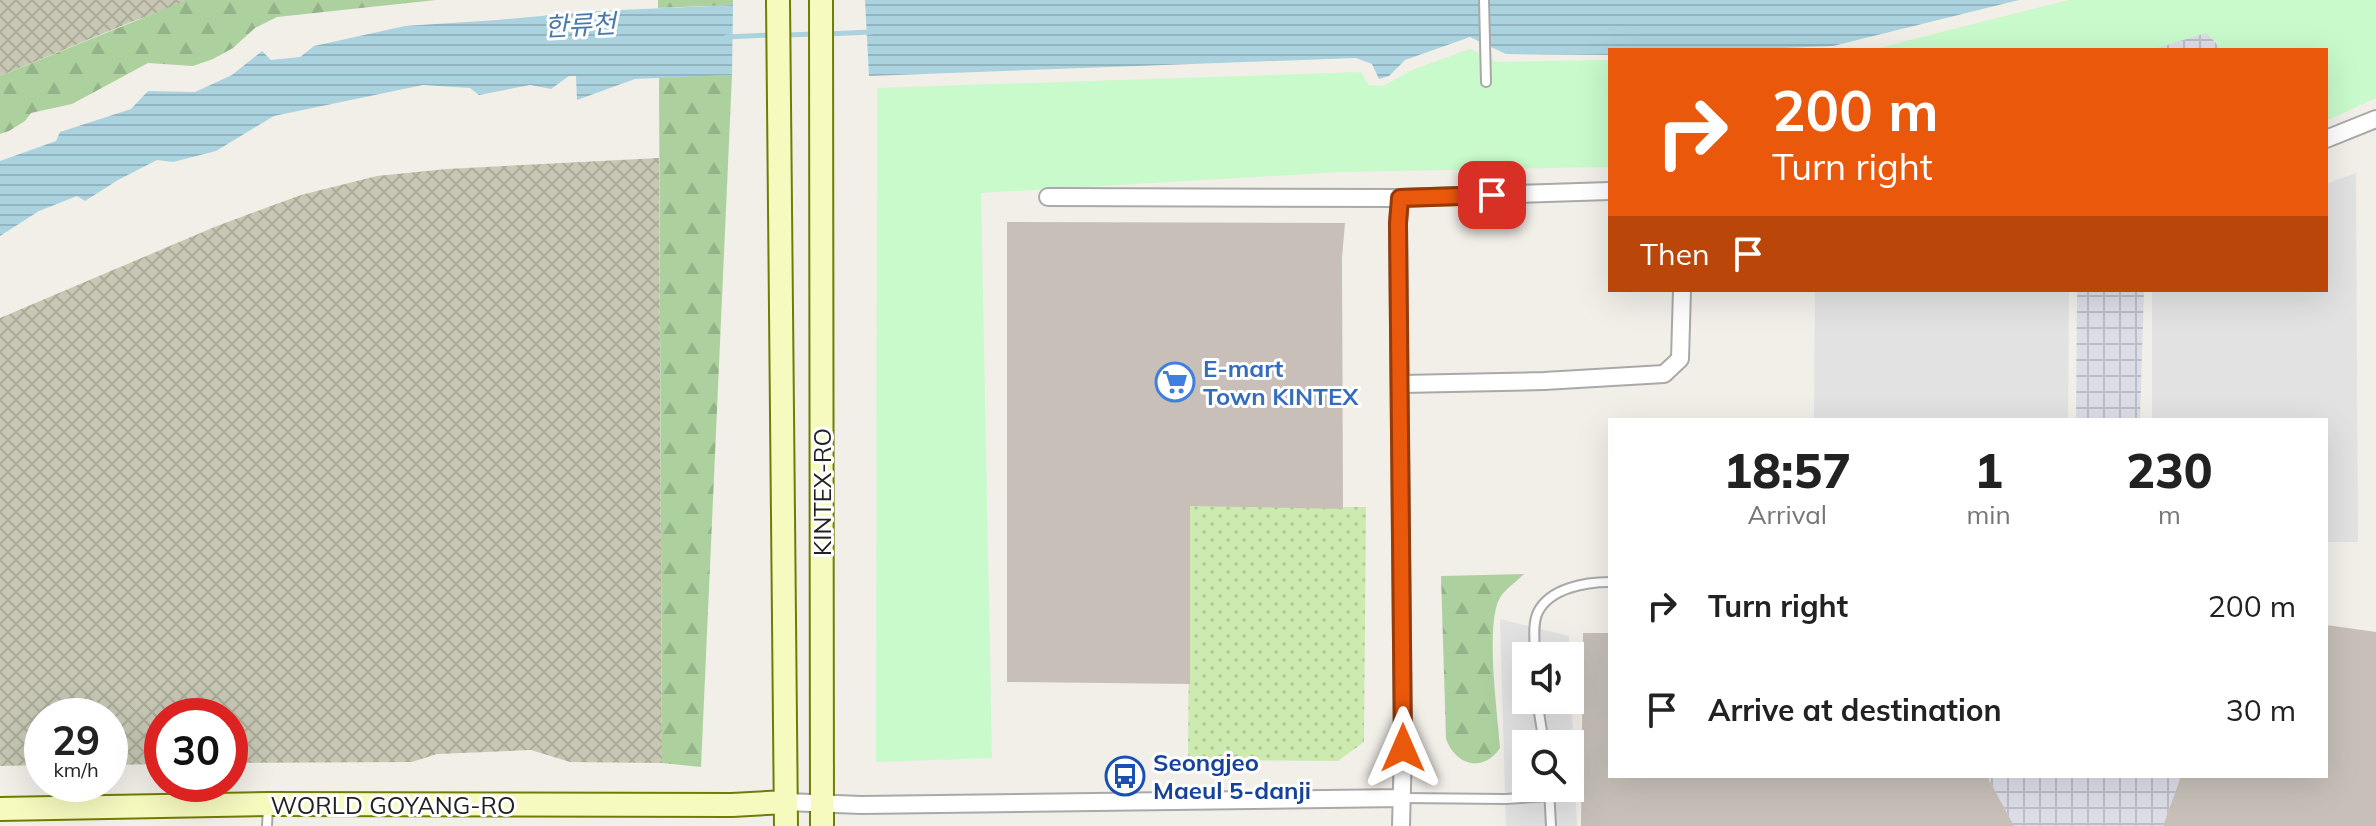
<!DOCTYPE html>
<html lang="en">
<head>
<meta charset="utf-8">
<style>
	:root { --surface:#fff; --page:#f2f2f2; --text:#222; --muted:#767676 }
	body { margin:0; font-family:Mulish,"Noto Sans KR",sans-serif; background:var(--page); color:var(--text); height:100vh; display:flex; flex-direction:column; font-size:30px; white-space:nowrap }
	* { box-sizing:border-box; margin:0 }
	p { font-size:26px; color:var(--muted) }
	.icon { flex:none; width:44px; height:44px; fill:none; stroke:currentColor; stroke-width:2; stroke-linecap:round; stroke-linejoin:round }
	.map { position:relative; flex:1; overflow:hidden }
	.panel { position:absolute; left:1608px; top:418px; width:720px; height:360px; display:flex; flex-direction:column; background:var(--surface); border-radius:0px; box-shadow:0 8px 32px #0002 }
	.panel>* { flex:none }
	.top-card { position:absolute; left:1608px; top:48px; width:720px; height:244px; border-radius:0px; box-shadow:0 8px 32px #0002; background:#ea580c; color:#fff; overflow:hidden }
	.buttons { position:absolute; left:1512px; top:642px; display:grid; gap:16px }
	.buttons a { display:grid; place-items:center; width:72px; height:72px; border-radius:0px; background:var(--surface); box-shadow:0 8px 32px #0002; font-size:40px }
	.speed { position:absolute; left:24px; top:698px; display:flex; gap:16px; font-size:40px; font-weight:700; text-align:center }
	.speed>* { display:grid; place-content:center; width:104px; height:104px; border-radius:50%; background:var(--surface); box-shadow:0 8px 32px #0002; line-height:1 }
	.speed small { font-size:20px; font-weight:400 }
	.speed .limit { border:12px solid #d22; background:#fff; color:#111 }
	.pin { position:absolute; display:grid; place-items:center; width:68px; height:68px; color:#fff; margin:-34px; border-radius:16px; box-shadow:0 4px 12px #0006 }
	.me { position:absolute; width:88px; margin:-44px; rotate:0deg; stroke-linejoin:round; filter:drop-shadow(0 0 6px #0008) }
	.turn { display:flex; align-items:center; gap:28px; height:168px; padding:0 32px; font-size:36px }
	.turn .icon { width:104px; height:104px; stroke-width:2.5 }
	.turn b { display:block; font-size:56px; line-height:68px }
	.then { display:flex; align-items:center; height:76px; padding:0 32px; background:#0003; gap:16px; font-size:30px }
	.eta { display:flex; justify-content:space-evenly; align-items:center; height:136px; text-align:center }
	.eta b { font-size:48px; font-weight:800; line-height:56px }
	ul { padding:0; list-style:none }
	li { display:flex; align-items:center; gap:24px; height:104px; padding:0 32px }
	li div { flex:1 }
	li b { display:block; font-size:30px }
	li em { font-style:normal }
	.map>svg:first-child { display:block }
</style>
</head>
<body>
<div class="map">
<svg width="2376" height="826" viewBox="0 0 2376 826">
	<defs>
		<pattern id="construction-cross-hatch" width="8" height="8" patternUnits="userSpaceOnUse" patternTransform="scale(2)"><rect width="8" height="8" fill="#c7c7b4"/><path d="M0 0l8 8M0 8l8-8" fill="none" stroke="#abab9a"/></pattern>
		<pattern id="grass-dots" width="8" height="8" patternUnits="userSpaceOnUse" patternTransform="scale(2)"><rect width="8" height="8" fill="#cdebb0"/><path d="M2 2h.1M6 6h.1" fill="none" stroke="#b0c997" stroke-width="1.8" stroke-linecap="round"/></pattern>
		<pattern id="forest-firs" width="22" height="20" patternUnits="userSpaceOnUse" patternTransform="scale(2)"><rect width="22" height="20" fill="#add19e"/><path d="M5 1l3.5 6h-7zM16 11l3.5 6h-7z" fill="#95b388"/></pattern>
		<pattern id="plaza-grid" width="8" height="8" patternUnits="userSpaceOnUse" patternTransform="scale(2)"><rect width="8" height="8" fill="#dddde8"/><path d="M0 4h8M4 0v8" fill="none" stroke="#bdbdc7"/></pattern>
		<pattern id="water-rules" width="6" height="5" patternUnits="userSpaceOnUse" patternTransform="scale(2)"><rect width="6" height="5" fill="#aad3df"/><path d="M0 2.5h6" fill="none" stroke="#92b5bf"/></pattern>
	</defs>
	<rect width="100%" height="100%" fill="#f2efe9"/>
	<path fill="url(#construction-cross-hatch)" d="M0 0H192L131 22 0 76Z
		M659 158 662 763 570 762 531 750 437 754 412 762 230 763V716H162V764L110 765V716H42V765L0 766V318L217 226 301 195 377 176 447 169Z"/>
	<path fill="url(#grass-dots)" d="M1190 506 1366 507 1364 742 1338 761 1188 760Z"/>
	<path fill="url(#forest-firs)" d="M187 0H436L277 17 255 28 233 48 213 59 193 66 148 63 72 104 31 113 25 121 9 131 0 134V76Z
		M658 0H733V5L658 8Z
		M732 75 701 767 662 763 659 77Z
		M1524 574C1517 581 1507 588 1501 596 1484 621 1498 715 1500 748 1483 773 1456 766 1446 739L1441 576Z"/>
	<path fill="#c8facc" d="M2069 0H2376V98L2326 121V50H1870Z
		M1470 49 1497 62 1610 60V167L1342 172 981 193 992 758 876 762 877 88 1361 72 1368 85 1383 86 1412 70Z"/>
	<path fill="#e2e2e2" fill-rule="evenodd" d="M2356 173 2358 542H2326V420H2152V290H2326V184Z
		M1815 290H2069L2068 420H1814Z
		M1500 619 1569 636V656H1526V700H1570V667L1577 826H1506ZM1526 744H1570V788H1526Z"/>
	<path fill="url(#plaza-grid)" d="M2206 33 2215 42 2220 50H2151Z
		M2077 290H2144L2140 420H2076Z
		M1987 776H2181L2163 826H2014Z"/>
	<path fill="url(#water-rules)" d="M865 0H2019L1833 46 1740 50H1610V55L1506 54 1470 37 1405 60 1389 76 1379 79 1372 64 1356 58 869 76Z
		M733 5 732 75 635 79 577 100 576 76H569L551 89 530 85 479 95 470 88 423 85 274 116 216 151 173 162 157 160 118 180 85 201 77 196 39 211 0 236V161L56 141 60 132 131 109 148 91 195 92 232 75 262 51 271 60 300 57 314 46 405 26 497 20 598 11Z"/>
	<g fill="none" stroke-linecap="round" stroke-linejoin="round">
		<path stroke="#aad3df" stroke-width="5" d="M826 34 872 32
			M786 35 816 34
			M726 37 772 35"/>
	</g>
	<path fill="#c7bfb8" d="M1007 222 1345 223 1342 258 1343 509 1190 506V684L1007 682Z
		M2326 625 2376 632V826H2163L2181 776H2326Z
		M1583 633H1610V776H1987L2014 826H1581Z"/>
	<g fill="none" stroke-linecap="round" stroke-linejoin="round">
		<g stroke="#a9a9a9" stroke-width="12">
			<path id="lane" d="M1484 0 1486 82
				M1535 656C1535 643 1532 624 1538 612 1550 588 1586 582 1610 582
				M1537 700 1544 744
				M1549 788 1551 826
				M1402 798 1506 799 1550 796
				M267 826 268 807"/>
		</g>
		<g stroke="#a9a9a9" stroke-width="20">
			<path id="street" d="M2326 139 2376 119
				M1048 197 1400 198 1610 191
				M1400 198 1398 223 1403 748 1401 826
				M1401 384 1544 381 1664 374 1680 359 1682 290
				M786 802 861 805 1401 798"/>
		</g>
		<g stroke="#707d05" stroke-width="26">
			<path id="secondary" d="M778 0 786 826
				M821 0 822 826
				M0 809 268 804 732 805 786 802"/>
		</g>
		<use href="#lane" stroke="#fff" stroke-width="8"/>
		<use href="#street" stroke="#fff" stroke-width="16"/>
		<use href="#secondary" stroke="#f7fabf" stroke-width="22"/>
	</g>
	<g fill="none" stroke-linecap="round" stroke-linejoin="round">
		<g stroke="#983908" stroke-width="20">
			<path id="route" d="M1403 748 1398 223 1400 198 1492 195"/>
		</g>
		<use href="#route" stroke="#ea580c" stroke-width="14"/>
	</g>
	<defs>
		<g id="supermarket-ring" transform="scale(2)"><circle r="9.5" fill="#fff" stroke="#3f7fe0" stroke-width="1.5"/><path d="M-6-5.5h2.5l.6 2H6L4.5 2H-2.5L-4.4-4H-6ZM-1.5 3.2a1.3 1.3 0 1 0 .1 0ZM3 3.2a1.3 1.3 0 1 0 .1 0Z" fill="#3f7fe0"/></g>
		<g id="bus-ring" transform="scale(2)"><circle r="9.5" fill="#fff" stroke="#1a4fb4" stroke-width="1.5"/><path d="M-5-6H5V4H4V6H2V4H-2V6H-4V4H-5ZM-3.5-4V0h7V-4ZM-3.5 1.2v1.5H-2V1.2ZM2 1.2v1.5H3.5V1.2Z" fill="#1a4fb4"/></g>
	</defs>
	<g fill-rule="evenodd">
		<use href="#supermarket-ring" x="1175" y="382"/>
		<use href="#bus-ring" x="1125" y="776"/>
	</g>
	<g text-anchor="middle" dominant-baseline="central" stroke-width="6" stroke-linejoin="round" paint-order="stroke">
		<g font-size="24" font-weight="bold" fill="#366cbe" stroke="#fff" text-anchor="start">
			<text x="1203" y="368">E-mart<tspan x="1203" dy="28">Town KINTEX</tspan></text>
		</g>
		<g font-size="24" fill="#222" stroke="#fff">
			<text transform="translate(822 492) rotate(-90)">KINTEX-RO</text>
			<text x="393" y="805">WORLD GOYANG-RO</text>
		</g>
		<g font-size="24" font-weight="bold" fill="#164399" stroke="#fff" text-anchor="start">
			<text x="1153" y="762">Seongjeo<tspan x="1153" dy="28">Maeul 5-danji</tspan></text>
		</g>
		<g font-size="26" font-style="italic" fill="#4a7aab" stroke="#fff">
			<text transform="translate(580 25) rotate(-3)">한류천</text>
		</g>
	</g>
</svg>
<div class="buttons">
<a><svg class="icon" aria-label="sound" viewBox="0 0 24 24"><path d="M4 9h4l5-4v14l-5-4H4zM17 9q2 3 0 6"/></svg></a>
<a><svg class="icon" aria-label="search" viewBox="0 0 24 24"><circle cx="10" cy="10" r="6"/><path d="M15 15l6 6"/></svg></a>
</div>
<div class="speed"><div>29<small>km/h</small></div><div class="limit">30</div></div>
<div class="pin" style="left:1492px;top:195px;background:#d93025"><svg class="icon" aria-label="arrive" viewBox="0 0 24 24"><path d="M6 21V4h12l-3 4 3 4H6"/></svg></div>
<svg class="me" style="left:1403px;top:748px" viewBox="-20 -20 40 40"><path d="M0-17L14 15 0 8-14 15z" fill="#ea580c" stroke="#fff" stroke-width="4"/></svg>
<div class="top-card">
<div class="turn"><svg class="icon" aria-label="right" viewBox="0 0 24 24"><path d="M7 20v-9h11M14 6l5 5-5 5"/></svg><div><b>200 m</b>Turn right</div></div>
<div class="then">Then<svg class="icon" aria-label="arrive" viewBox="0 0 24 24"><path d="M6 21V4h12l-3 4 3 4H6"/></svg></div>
</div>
<section class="panel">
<div class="eta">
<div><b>18:57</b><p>Arrival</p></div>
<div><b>1</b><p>min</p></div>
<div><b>230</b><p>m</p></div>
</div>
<ul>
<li><svg class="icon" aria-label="right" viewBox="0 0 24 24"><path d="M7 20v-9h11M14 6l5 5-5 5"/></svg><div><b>Turn right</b></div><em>200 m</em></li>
<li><svg class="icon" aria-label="arrive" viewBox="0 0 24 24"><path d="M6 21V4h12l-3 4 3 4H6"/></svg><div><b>Arrive at destination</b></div><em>30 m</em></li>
</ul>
</section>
</div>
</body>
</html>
